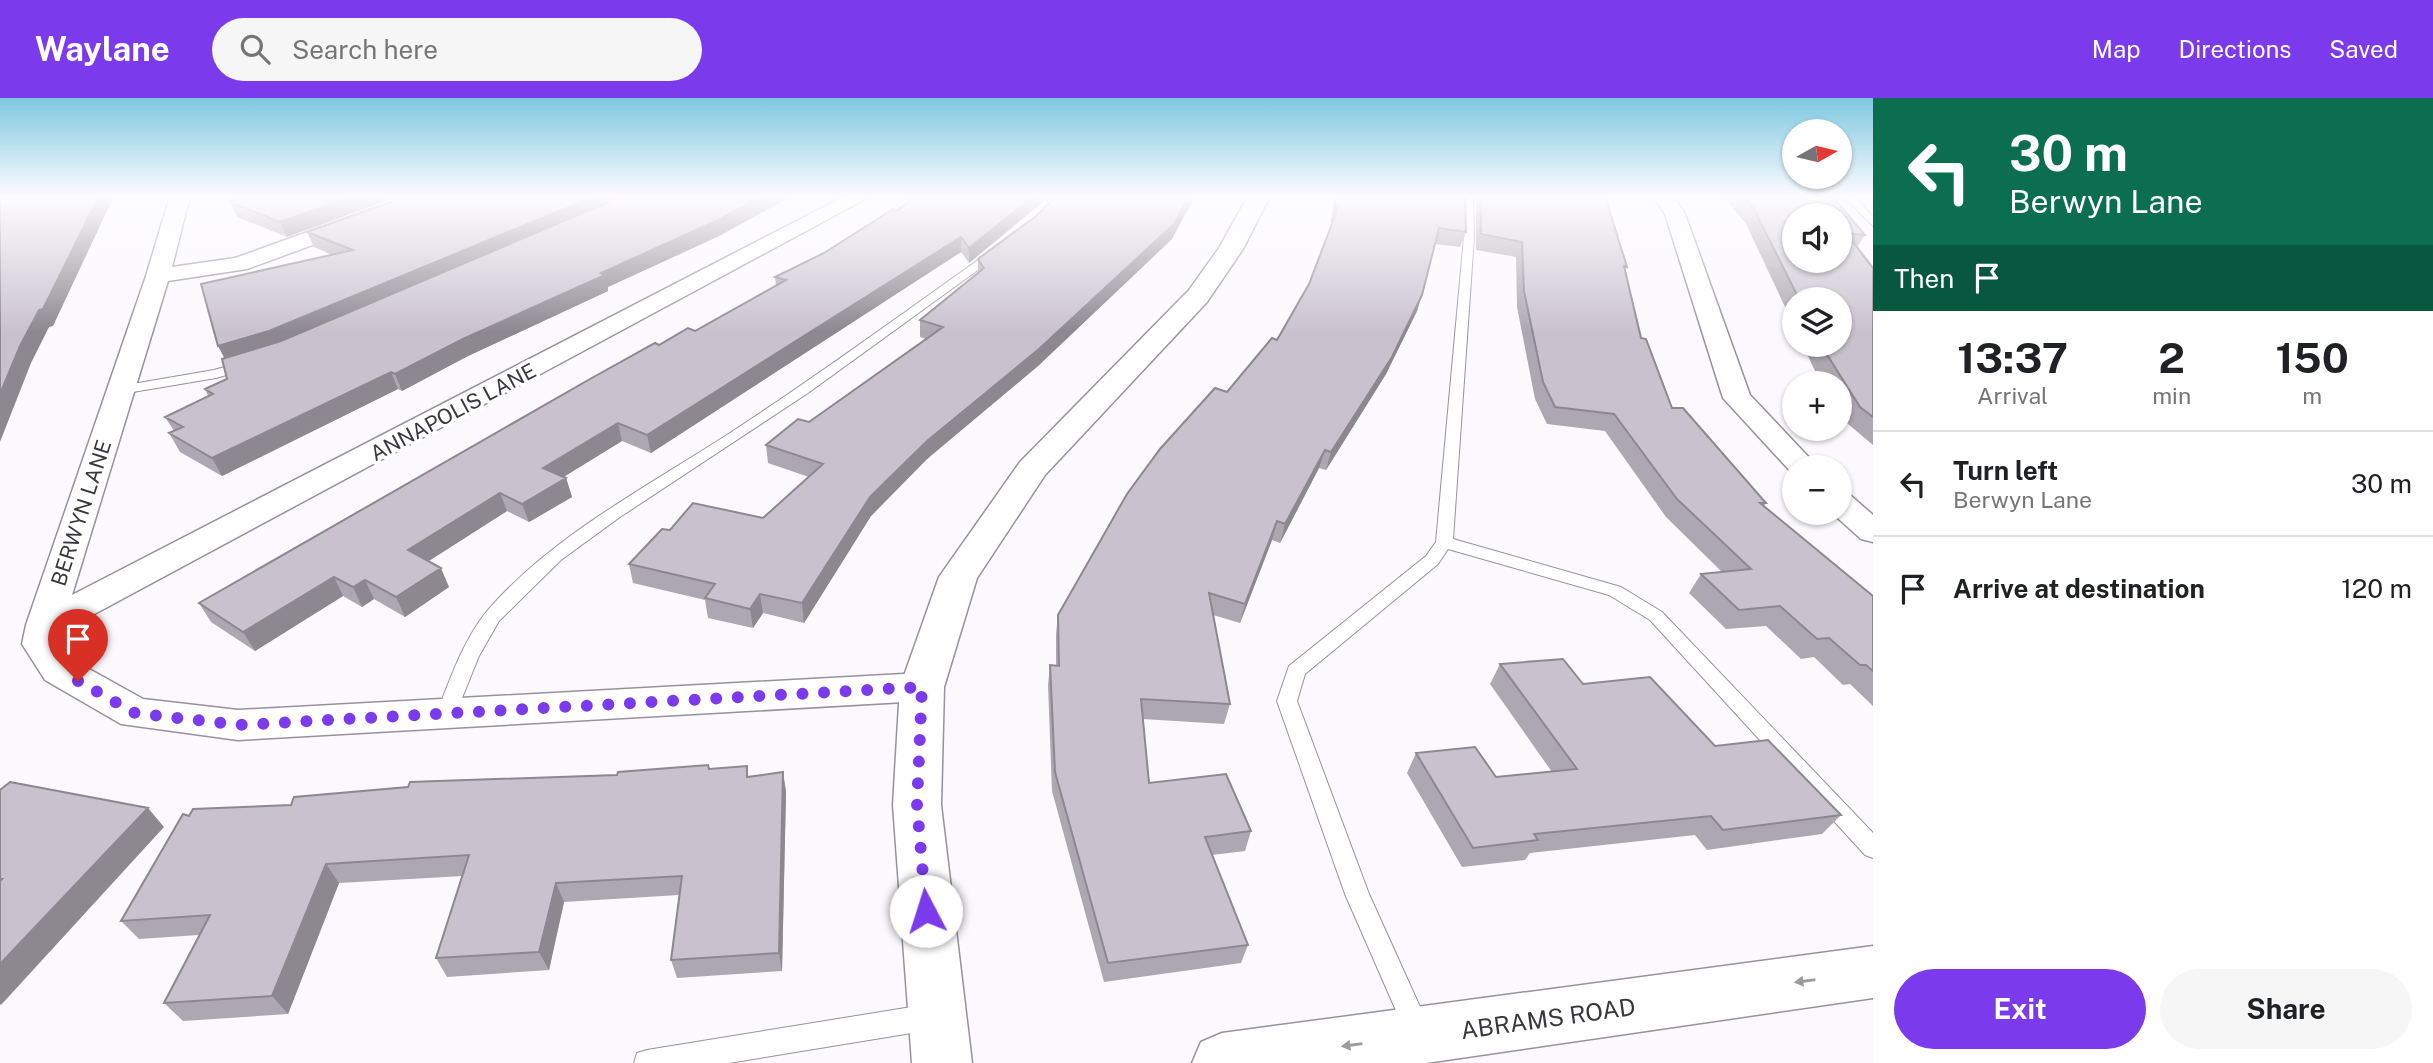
<!DOCTYPE html>
<html lang="en">
<head>
<meta charset="utf-8">
<style>
	:root { --surface:#fff; --page:#f6f6f6; --text:#202124; --muted:#757577; --line:#e0e0e0; --accent:#7c3aed }
	body { margin:0; font-family:"Public Sans",sans-serif; background:var(--page); color:var(--text); height:100vh; display:flex; flex-direction:column; font-size:26px; white-space:nowrap }
	* { box-sizing:border-box; margin:0 }
	p { font-size:23px; color:var(--muted) }
	.icon { flex:none; width:38px; height:38px; fill:none; stroke:currentColor; stroke-width:2; stroke-linecap:round; stroke-linejoin:round }
	.map { position:relative; flex:1; overflow:hidden }
	.drawer { display:flex; flex-direction:column; background:var(--surface); width:560px }
	.drawer>* { flex:none }
	.top-card { background:#0b6e4f; color:#fff; overflow:hidden }
	.needle { width:46px; rotate:82deg }
	.tools { position:absolute; left:1782px; top:21px; display:grid; gap:14px }
	.tools a { display:grid; place-items:center; width:70px; height:70px; border-radius:50%; background:var(--surface); box-shadow:0 2px 5px #0004; font-size:35px }
	.pin { position:absolute; display:grid; place-items:center; width:60px; height:60px; color:#fff; margin:-72px -30px; border-radius:50% 50% 50% 0; rotate:-45deg; box-shadow:0 0 7px #0007 }
	.pin .icon { rotate:45deg }
	.me { position:absolute; width:77px; margin:-38px; rotate:355deg; stroke-linejoin:round; filter:drop-shadow(0 0 5px #0008) }
	.turn { display:flex; align-items:center; gap:24px; height:147px; padding:0 21px; font-size:32px }
	.turn .icon { width:91px; height:91px; stroke-width:2.5 }
	.turn b { display:block; font-size:49px; line-height:60px }
	.then { display:flex; align-items:center; height:66px; padding:0 21px; background:#0003; gap:14px; font-size:26px }
	.eta { display:flex; justify-content:space-evenly; align-items:center; height:119px; text-align:center }
	.eta b { font-size:42px; font-weight:700; line-height:49px }
	.cta { display:flex; gap:14px; margin-top:auto; padding:14px 21px }
	.cta a { flex:1; height:80px; border-radius:42px; background:var(--accent); color:#fff; font-size:28px; font-weight:700; line-height:80px; text-align:center }
	.cta a+a { background:var(--page); color:var(--text) }
	ul { padding:0; list-style:none }
	li { display:flex; align-items:center; gap:21px; height:105px; padding:0 21px; border-top:2px solid var(--line) }
	li div { flex:1 }
	li b { display:block; font-size:26px }
	li em { font-style:normal }
	header { display:flex; align-items:center; gap:42px; box-sizing:border-box; height:98px; padding:0 35px; background:var(--accent); color:#fff }
	header strong { font-size:33px }
	nav { display:flex; gap:38px; margin-inline-start:auto; font-size:24px }
	.search { width:490px; height:63px; background:var(--page); display:flex; align-items:center; gap:18px; box-sizing:border-box; padding:0 24px; border-radius:38px; color:var(--muted); font-size:26px }
	main { display:flex; flex:1; min-height:0 }
	.map>svg:first-child { display:block }
</style>
</head>
<body>
<header>
<strong>Waylane</strong>
<div class="search"><svg class="icon" aria-label="search" viewBox="0 0 24 24"><circle cx="10" cy="10" r="6"/><path d="M15 15l6 6"/></svg>Search here</div>
<nav><a>Map</a><a>Directions</a><a>Saved</a></nav>
</header>
<main>
<div class="map">
<svg width="1873" height="965" viewBox="0 0 1873 965">
	<rect width="100%" height="100%" fill="#fbf9fe"/>
	<g fill="none" stroke-linecap="round" stroke-linejoin="round">
		<g stroke="#97919d" stroke-width="2">
			<path id="lane" d="M1463 98H1473L1474 139 1453 441 1621 489 1662 514 1873 735V760L1865 757 1650 522 1609 497 1448 451 1438 466 1305 576 1297 603 1369 796 1430 931 1426 940 1417 944 1408 940 1345 796 1277 603 1289 568 1426 458 1436 444 1464 139Z
				M1843 98H1854L1873 119V128Z
				M994 151 1004 153 808 295 620 419 561 462 499 523 479 558 454 620 447 623 440 620 437 615C452 576 466 534 496 503 562 432 652 386 733 333 822 275 907 212 994 151Z
				M245 263 252 267 250 270 216 280 121 296 114 292 121 288 214 272Z
				M930 906 939 910 943 919 939 928 930 932 729 965H634L637 955 647 952Z"/>
		</g>
		<g stroke="#97919d" stroke-width="3">
			<path id="street" d="M170 98H190L172 169 235 160 408 98H438L435 102 247 171 168 183 72 497 845 98H871L61 534 60 545 73 562 143 601 238 612 922 575 936 579 942 589 936 599 922 603 238 642 121 626 45 582 22 546 26 527 146 178Z
				M1653 98H1673L1685 116 1750 297 1818 369H1794L1792 375 1723 300 1665 116Z
				M1839 394 1850 397 1873 417V444L1861 441 1832 415H1839Z"/>
		</g>
		<g stroke="#97919d" stroke-width="3">
			<path id="secondary" d="M1248 98H1270L1243 151 1207 204 1045 377 977 480 944 589 941 707 972 965H912L893 707 900 589 939 479 1020 364 1189 192 1219 150Z
				M1873 848V900L1426 965H1192L1201 944 1222 935Z"/>
		</g>
		<use href="#lane" fill="#fff" fill-rule="evenodd"/>
		<use href="#street" fill="#fff" fill-rule="evenodd"/>
		<use href="#secondary" fill="#fff" fill-rule="evenodd"/>
	</g>
	<path fill="#ada7b1" d="M245 98H399L287 139 237 119 230 104Z
		M408 98H792L719 138 608 189V193L468 258 402 293 398 291 222 378 180 354 169 335 174 333 165 319 208 298 205 291 227 281 224 260 332 157 314 149 307 134Z
		M915 98H1050L969 165 961 154 651 355 622 343 563 379 566 380 572 399 529 424 507 413 429 463 449 489 405 519 374 501 362 509 343 498 255 553 211 524 199 505 659 247 695 233 776 188 775 179 824 155 898 112Z
		M1336 98 1466 134 1460 149 1435 146 1417 213 1386 276 1326 372 1319 370 1280 445 1272 442 1240 525 1213 517 1230 606 1224 626 1143 621 1149 685 1251 733 1245 753 1212 757 1248 847 1241 865 1104 884 1052 693 1048 587 1050 567 1056 568V536L1058 517 1227 294 1277 242 1309 186 1332 124H1330Z
		M1476 98H1605L1627 169 1625 173 1641 240 1672 310 1766 405 1764 408 1873 498V608L1850 586 1843 587 1814 559 1801 561 1766 528 1726 531 1689 495 1701 476 1722 474 1666 419 1605 333 1547 326 1535 301 1517 209 1516 159 1476 152Z
		M1723 98H1832L1865 137 1857 149 1873 170V347L1848 326 1839 312V285H1823L1814 271 1803 247H1839V201H1794V228L1746 126Z
		M1036 118 1172 141 1038 268 927 361 871 418 804 525 763 515 753 530 708 520 705 502 633 485 629 466 670 432 763 420 809 379 768 365 766 347 809 324 926 241 920 239V222L978 175V161Z
		M1500 566 1583 586 1715 648 1841 717 1822 736 1707 752 1695 737 1530 755 1525 762 1462 769 1407 675 1416 655 1496 679 1552 674 1490 586Z
		M709 671 749 679 783 674 786 694 782 873 677 880 671 862 679 797 564 804 549 872 447 879 436 860 463 778 339 785 288 916 183 923 164 905 199 837 139 841 121 823 189 718 291 707 617 677Z"/>
	<path fill="#8d8890" d="M99 98H114L53 228 49 229 31 265 0 344V296L20 248Z
		M353 98H399L287 139 280 124Z
		M595 98H632L277 250 227 265 218 248Z
		M763 98H792L719 138 608 189V193L468 258 402 293 395 276 463 241Z
		M1034 98H1050L969 165V150Z
		M1189 98H1195L1172 141 1038 268 927 361 871 418 804 525 802 505 870 399 927 343Z
		M961 139V154L651 355 647 337Z
		M1422 197 1417 213 1386 276 1326 372 1331 354Z
		M391 274 398 291 222 378 212 360Z
		M618 325 622 343 549 388 543 370Z
		M1325 352 1319 370 1280 445 1285 426Z
		M566 380 572 399 529 424 522 406Z
		M500 395 507 413 416 471 408 452Z
		M1277 423 1272 442 1240 525 1245 506Z
		M441 470 449 489 405 519 396 499Z
		M334 479 343 498 255 553 243 534Z
		M365 482 374 501 362 509 353 489Z
		M760 496 763 515 753 530 750 511Z
		M783 674 786 694 782 873 779 855Z
		M148 710 164 729 1 907 0 906V866Z
		M326 766 339 785 288 916 272 898Z
		M556 785 564 804 549 872 539 854Z"/>
	<path fill="#c9c2ce" stroke="#8d8890" stroke-width="2" fill-rule="evenodd" d="M0 98H99L43 211 39 212 20 248 0 296Z
		M245 98H353L280 124 230 104Z
		M408 98H595L269 233 218 248 201 186 353 152 307 134Z
		M623 98H763L716 123 601 175 605 177 463 241 395 276 391 274 212 360 169 335 183 329 165 319 213 296 205 291 227 281 222 261 281 243Z
		M915 98H1034L969 150 961 139 647 337 618 325 543 370 566 380 522 406 500 395 408 452 441 470 396 499 365 482 353 489 334 479 243 534 199 505 590 281 655 245 659 247 688 230 695 233 786 182 775 179 824 155 893 111 898 112Z
		M1056 98H1189L1174 126 1039 251 927 343 870 399 802 505 760 496 750 511 705 500 715 486 629 466 662 431 670 432 693 405 763 420 823 366 766 347 798 321 809 324 943 229 920 222 984 170 978 161 1036 118Z
		M1336 98H1465L1466 134 1439 130 1422 197 1392 259 1331 354 1325 352 1285 426 1277 423 1245 506 1209 495 1230 606 1141 601 1149 685 1226 676 1251 733 1205 739 1248 847 1108 865 1055 674 1050 567 1059 568 1058 517 1127 396 1160 351 1215 290 1227 294 1272 240 1277 242 1309 186 1338 110 1334 109Z
		M1481 98H1605L1627 169 1624 168 1641 240 1646 241 1672 310H1683L1766 405H1760L1873 498V573L1866 567H1860L1829 540 1817 541 1780 508 1739 512 1701 476 1751 471 1677 401 1614 316 1555 309 1543 284 1524 193 1522 144 1481 136Z
		M1743 98H1832L1865 137 1846 135 1873 170V319L1860 309 1821 247H1839V201H1799L1754 111ZM1794 117H1839V163H1794Z
		M1563 561 1583 586 1650 579 1715 648 1768 642 1841 717 1723 732 1711 718 1534 736 1538 742 1473 750 1416 655 1475 649 1496 679 1577 671 1500 566Z
		M708 667 709 671 747 668V679L783 674 779 855 671 862 682 778 556 785 539 854 436 860 469 757 326 766 272 898 164 905 210 817 121 823 183 716 189 718 193 711 291 707 294 699 408 689 410 684 617 677 618 674Z
		M10 684 148 710 0 866V783L2 781H0V692Z"/>
	<defs><path id="oneway-solid" d="M-6-.8H1V-3.2L6.5 0L1 3.2V.8H-6Z" transform="scale(1.75)"/></defs>
	<g fill="#9c9b9e">
		<use href="#oneway-solid" transform="translate(1805 883) rotate(172)"/>
		<use href="#oneway-solid" transform="translate(1352 947) rotate(172)"/>
	</g>
	<linearGradient id="sky" x2="0" y2="1"><stop stop-color="#7ec7e0"/><stop offset="0.42" stop-color="#fdfcff"/><stop offset="1" stop-color="#fdfcff" stop-opacity="0"/></linearGradient>
	<rect width="1873" height="234" fill="url(#sky)"/>
	<g fill="none" stroke-linecap="round" stroke-linejoin="round">
		<path stroke="#7c3aed" stroke-width="12" stroke-dasharray="0 21.6" d="M78 583 135 615 239 627 922 589 917 707 926 813"/>
	</g>
	<g text-anchor="middle" dominant-baseline="central" stroke-width="7" stroke-linejoin="round" paint-order="stroke">
		<g font-size="21" fill="#39373c" stroke="#fff">
			<text transform="translate(453 314) rotate(-28)">ANNAPOLIS LANE</text>
			<text transform="translate(81 415) rotate(-72)">BERWYN LANE</text>
		</g>
		<g font-size="24" fill="#39373c" stroke="#fff">
			<text transform="translate(1548 920) rotate(-8)">ABRAMS ROAD</text>
		</g>
	</g>
</svg>
<div class="tools">
<a><svg class="needle" viewBox="-14 -14 28 28"><path d="M0-13l5 13h-10z" fill="#e53935"/><path d="M0 13l5-13h-10z" fill="#757577"/></svg></a>
<a><svg class="icon" aria-label="sound" viewBox="0 0 24 24"><path d="M4 9h4l5-4v14l-5-4H4zM17 9q2 3 0 6"/></svg></a>
<a><svg class="icon" aria-label="layers" viewBox="0 0 24 24"><path d="M12 4l9 5-9 5-9-5zM3 14l9 5 9-5"/></svg></a>
<a>+</a>
<a>−</a>
</div>
<div class="pin" style="left:78px;top:583px;background:#d93025"><svg class="icon" aria-label="arrive" viewBox="0 0 24 24"><path d="M6 21V4h12l-3 4 3 4H6"/></svg></div>
<svg class="me" style="left:926px;top:813px" viewBox="-20 -20 40 40"><circle r="19" fill="#fff"/><path d="M0-13L10 11 0 6-10 11z" fill="#7c3aed"/></svg>
</div>
<section class="drawer">
<div class="top-card">
<div class="turn"><svg class="icon" aria-label="left" viewBox="0 0 24 24"><path d="M17 20v-9H6M10 6l-5 5 5 5"/></svg><div><b>30 m</b>Berwyn Lane</div></div>
<div class="then">Then<svg class="icon" aria-label="arrive" viewBox="0 0 24 24"><path d="M6 21V4h12l-3 4 3 4H6"/></svg></div>
</div>
<div class="eta">
<div><b>13:37</b><p>Arrival</p></div>
<div><b>2</b><p>min</p></div>
<div><b>150</b><p>m</p></div>
</div>
<ul>
<li><svg class="icon" aria-label="left" viewBox="0 0 24 24"><path d="M17 20v-9H6M10 6l-5 5 5 5"/></svg><div><b>Turn left</b><p>Berwyn Lane</p></div><em>30 m</em></li>
<li><svg class="icon" aria-label="arrive" viewBox="0 0 24 24"><path d="M6 21V4h12l-3 4 3 4H6"/></svg><div><b>Arrive at destination</b></div><em>120 m</em></li>
</ul>
<div class="cta"><a>Exit</a><a>Share</a></div>
</section>
</main>
</body>
</html>
